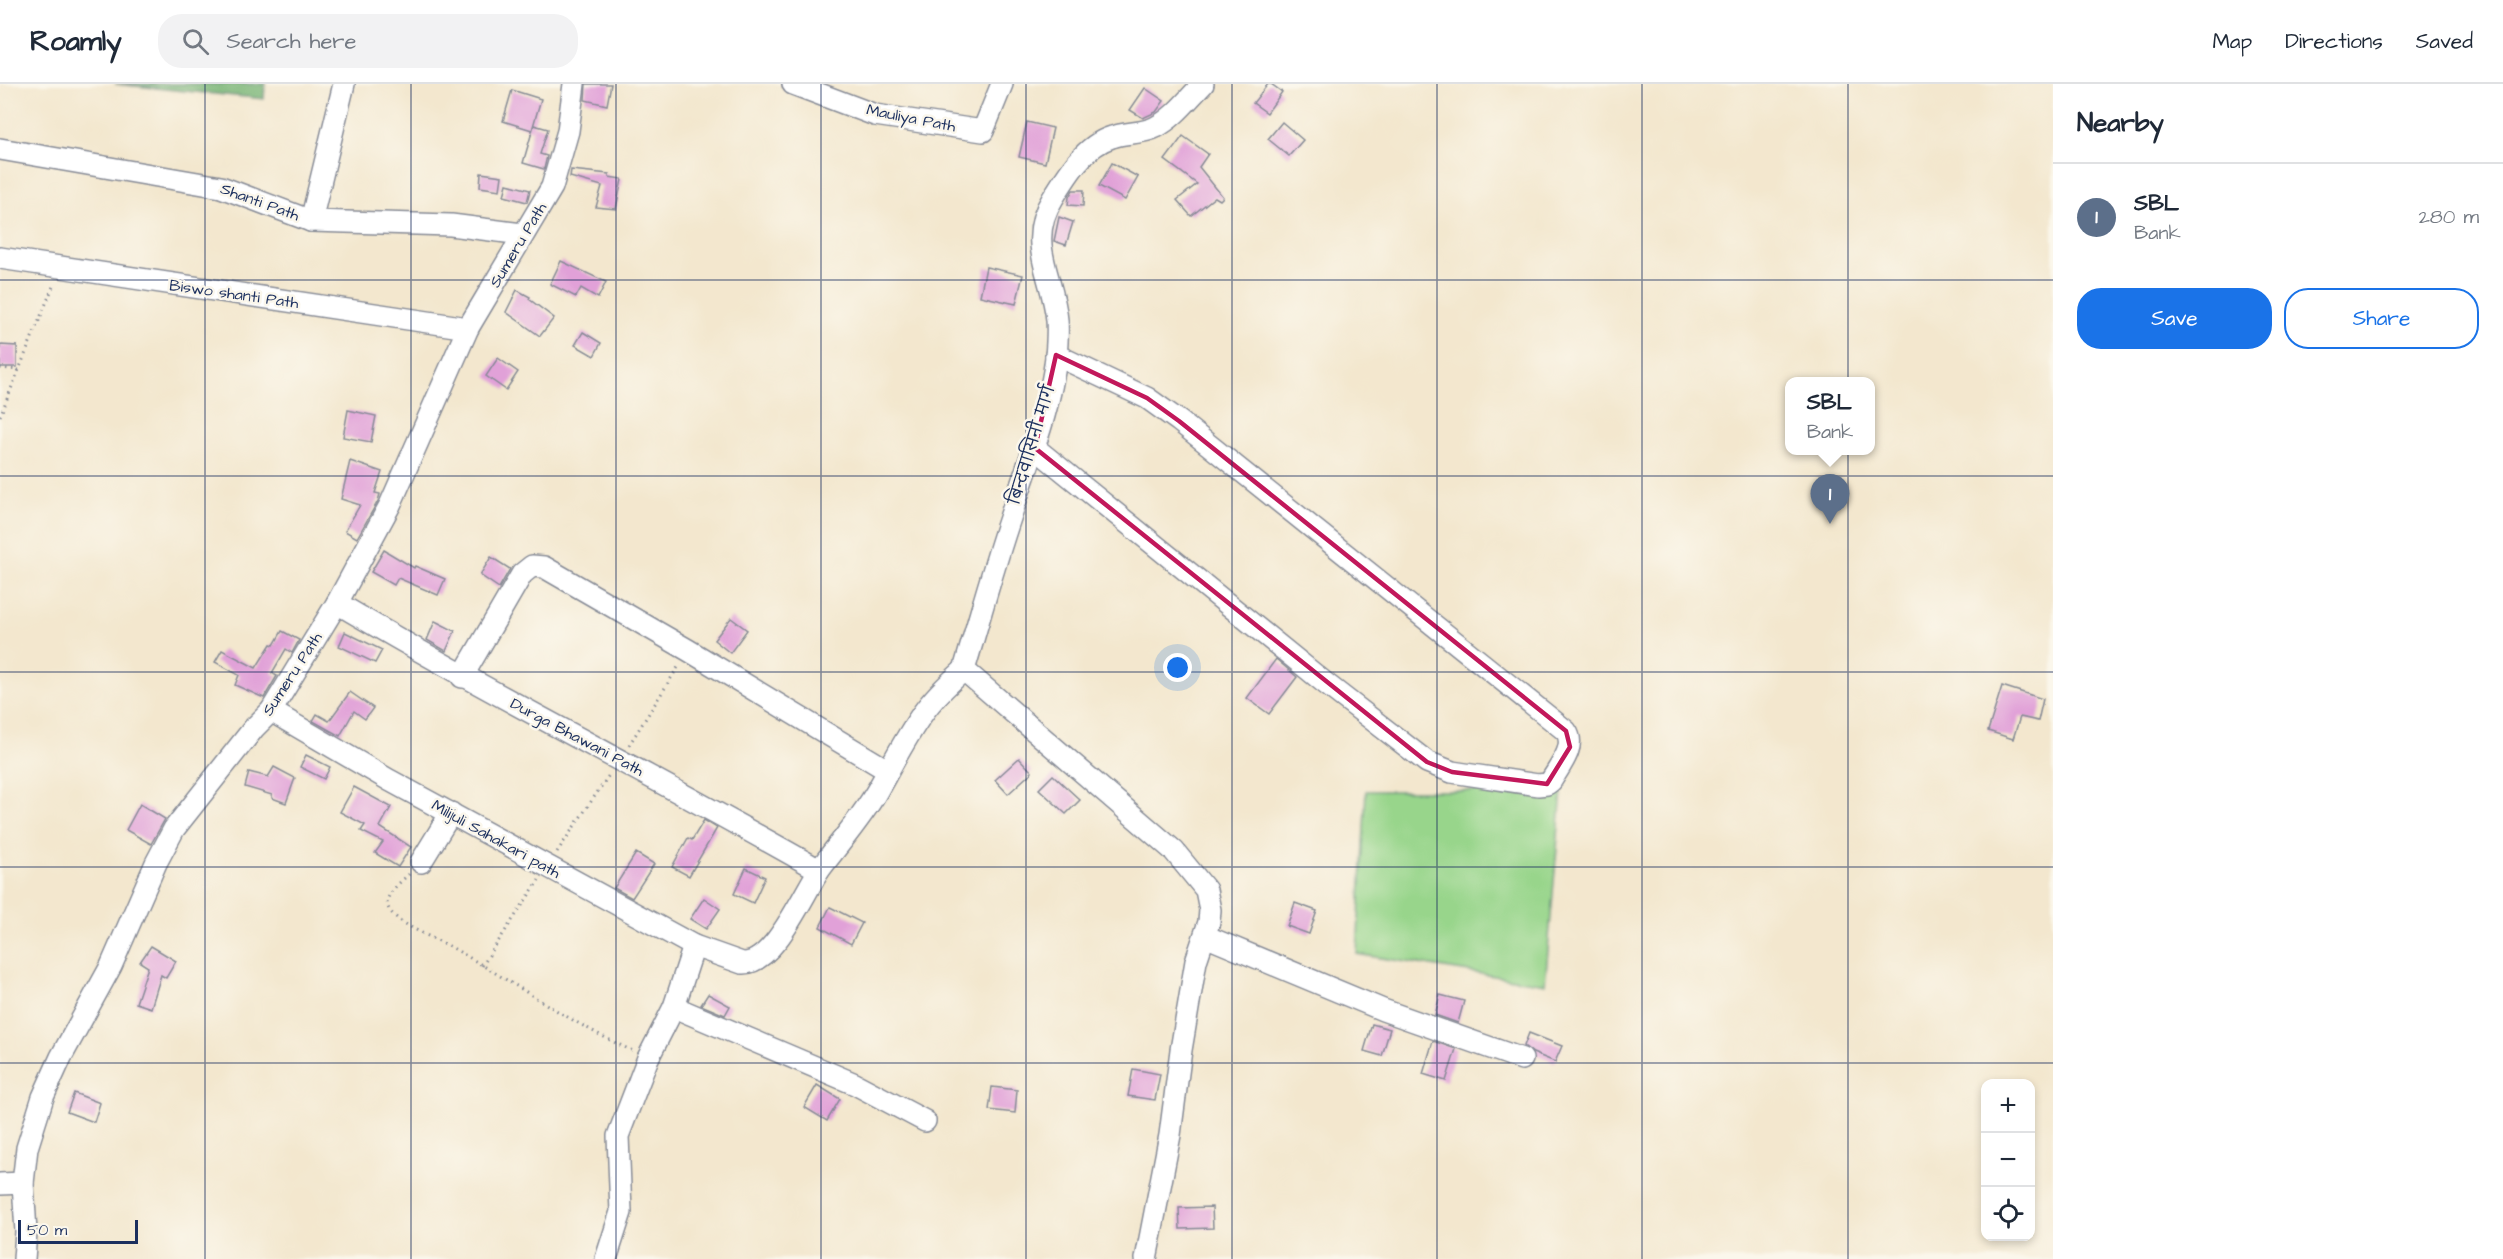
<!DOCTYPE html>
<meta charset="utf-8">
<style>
:root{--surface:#fff;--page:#f2f2f3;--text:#1f2937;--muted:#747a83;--line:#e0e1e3;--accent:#1a73e8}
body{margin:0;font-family:"Architects Daughter","Playpen Sans Deva",sans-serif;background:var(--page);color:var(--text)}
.controls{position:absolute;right:18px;bottom:18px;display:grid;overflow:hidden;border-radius:12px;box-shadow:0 3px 9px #0003}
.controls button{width:54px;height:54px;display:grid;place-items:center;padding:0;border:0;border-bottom:2px solid var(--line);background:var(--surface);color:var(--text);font:30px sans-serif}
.scale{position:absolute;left:18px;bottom:15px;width:120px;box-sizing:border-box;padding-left:6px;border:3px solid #1b2f5e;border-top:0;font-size:16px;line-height:21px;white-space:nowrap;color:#1b2f5e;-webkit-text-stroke:4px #fbf7ec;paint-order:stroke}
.you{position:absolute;left:1178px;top:584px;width:21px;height:21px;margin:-15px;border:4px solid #fff;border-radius:50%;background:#1a73e8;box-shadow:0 0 0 9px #1a73e833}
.badge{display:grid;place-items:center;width:39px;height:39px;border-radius:50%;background:var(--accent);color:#fff;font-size:20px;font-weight:700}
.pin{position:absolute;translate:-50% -50px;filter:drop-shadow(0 2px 3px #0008)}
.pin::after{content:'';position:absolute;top:32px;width:21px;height:18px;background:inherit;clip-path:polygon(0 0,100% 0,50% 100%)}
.popup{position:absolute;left:1785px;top:293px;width:90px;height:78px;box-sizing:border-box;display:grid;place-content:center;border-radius:12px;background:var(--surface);filter:drop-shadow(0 2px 4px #0005);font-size:20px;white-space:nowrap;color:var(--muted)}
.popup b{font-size:22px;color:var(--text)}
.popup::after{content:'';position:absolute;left:50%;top:100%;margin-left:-12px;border:12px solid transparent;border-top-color:var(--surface)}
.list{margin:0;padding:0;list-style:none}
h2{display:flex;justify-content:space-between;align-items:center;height:78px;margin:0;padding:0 24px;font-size:26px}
h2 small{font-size:20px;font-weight:400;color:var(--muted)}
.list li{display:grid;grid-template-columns:39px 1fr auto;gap:18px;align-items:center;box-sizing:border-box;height:108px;padding:0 24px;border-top:2px solid var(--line)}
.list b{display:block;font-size:22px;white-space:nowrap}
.list p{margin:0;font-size:20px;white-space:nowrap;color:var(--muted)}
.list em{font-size:20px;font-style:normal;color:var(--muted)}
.actions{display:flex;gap:12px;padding:18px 24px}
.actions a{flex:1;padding:14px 0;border:2px solid var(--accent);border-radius:24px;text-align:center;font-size:21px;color:var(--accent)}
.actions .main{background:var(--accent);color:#fff}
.icon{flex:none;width:33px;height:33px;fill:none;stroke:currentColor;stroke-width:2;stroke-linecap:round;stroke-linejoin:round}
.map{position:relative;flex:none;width:2053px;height:1175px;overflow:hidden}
header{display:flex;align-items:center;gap:36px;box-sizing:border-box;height:84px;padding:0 30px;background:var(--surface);border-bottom:2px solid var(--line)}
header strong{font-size:28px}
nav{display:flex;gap:33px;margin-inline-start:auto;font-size:21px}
.search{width:420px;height:54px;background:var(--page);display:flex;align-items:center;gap:15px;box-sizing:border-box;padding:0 21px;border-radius:24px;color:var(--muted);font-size:22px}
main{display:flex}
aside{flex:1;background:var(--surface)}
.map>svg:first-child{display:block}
</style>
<header>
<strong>Roamly</strong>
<div class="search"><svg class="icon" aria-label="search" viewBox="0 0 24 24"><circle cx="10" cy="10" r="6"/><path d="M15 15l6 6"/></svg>Search here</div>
<nav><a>Map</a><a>Directions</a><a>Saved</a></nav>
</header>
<main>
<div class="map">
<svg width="2053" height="1175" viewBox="0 0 2053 1175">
<rect width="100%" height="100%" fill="#fbf7ec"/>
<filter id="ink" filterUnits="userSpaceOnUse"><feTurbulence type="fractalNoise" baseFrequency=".0167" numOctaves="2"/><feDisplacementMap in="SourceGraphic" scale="12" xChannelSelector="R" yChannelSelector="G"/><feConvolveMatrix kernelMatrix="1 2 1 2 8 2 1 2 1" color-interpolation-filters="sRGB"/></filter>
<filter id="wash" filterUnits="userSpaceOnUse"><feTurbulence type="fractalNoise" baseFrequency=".008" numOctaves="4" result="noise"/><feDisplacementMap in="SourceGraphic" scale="24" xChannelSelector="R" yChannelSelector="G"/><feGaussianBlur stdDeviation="1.35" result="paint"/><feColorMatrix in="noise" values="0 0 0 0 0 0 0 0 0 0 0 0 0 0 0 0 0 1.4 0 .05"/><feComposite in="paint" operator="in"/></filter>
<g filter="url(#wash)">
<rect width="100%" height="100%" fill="#f3e7ce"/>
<!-- green -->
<path fill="#98d58b" stroke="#5a8274" stroke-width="1.5" d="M 1366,707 L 1562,707 L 1545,900 L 1357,870 Z"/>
<!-- forest -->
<path fill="#7ab677" stroke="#4a726a" stroke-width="1.5" d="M 115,0 L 265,0 L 264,15 Z"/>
<g id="blocks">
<!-- building -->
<g fill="#e1a1d8">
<path d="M 586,0 L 611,0 L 607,21 L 585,16 Z"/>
<path d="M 1268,0 L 1271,0 L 1282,8 L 1267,29 L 1253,19 Z"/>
<path d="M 1145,4 L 1164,17 L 1156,28 L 1143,34 L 1130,26 Z"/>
<path d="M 512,6 L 541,15 L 532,46 L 503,37 Z"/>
<path d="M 1027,38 L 1053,44 L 1045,79 L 1019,73 Z"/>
<path d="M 1282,38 L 1303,56 L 1289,72 L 1268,55 Z"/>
<path d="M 534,41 L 548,45 L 540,70 L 547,72 L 544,85 L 523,79 Z"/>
<path d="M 1183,52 L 1208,70 L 1199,83 L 1223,113 L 1220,116 L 1215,113 L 1191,132 L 1177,116 L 1197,100 L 1165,76 Z"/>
<path d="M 1112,79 L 1138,93 L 1125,116 L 1099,102 Z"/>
<path d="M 571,86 L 609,90 L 609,93 L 622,95 L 616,125 L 596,123 L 602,102 L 570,93 Z"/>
<path d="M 481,89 L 502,92 L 500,106 L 480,103 Z"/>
<path d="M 507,100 L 530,106 L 527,118 L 504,112 Z"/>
<path d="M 1073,106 L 1084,106 L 1083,122 L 1068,121 L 1069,113 Z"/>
<path d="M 1059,133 L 1073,138 L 1066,161 L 1054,157 Z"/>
<path d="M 561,177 L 606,198 L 598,214 L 581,204 L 576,213 L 550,200 Z"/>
<path d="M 986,183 L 1023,191 L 1016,220 L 980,212 Z"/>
<path d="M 517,206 L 530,213 L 529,215 L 554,234 L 540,252 L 506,228 Z"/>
<path d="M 583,248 L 601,259 L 594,272 L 575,261 Z"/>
<path d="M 0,261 L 17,262 L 17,283 L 0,283 Z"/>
<path d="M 498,274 L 518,288 L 506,306 L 486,292 Z"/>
<path d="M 348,326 L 376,332 L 371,358 L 343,353 Z"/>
<path d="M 350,377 L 382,388 L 375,409 L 380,410 L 378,417 L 357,454 L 345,447 L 360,421 L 341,415 Z"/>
<path d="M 384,466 L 414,484 L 415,482 L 445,495 L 438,511 L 398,494 L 394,501 L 371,488 Z"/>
<path d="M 491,473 L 510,485 L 499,504 L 480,491 Z"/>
<path d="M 731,534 L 747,546 L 730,569 L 714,556 Z"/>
<path d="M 435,537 L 455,547 L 446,567 L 427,556 Z"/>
<path d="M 282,547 L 299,556 L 292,569 L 286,565 L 272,589 L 277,592 L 264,614 L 235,601 L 239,591 L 215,578 L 222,566 L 256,584 L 271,560 L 274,561 Z"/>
<path d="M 345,548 L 382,566 L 375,579 L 339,562 Z"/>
<path d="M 1276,575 L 1297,593 L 1269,630 L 1247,614 Z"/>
<path d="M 2002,602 L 2043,615 L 2038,637 L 2020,633 L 2013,655 L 1988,647 Z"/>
<path d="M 350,608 L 373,624 L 365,635 L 354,627 L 340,652 L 313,637 L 317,630 L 329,637 Z"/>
<path d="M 306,671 L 330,683 L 324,695 L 300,683 Z"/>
<path d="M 1019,674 L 1032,688 L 1008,710 L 995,696 Z"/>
<path d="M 274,683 L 295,694 L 286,719 L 272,714 L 272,711 L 245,703 L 249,688 L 268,693 Z"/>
<path d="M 1053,691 L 1080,716 L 1066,730 L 1039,705 Z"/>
<path d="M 354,703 L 391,723 L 380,743 L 411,763 L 398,783 L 375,769 L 383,758 L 361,747 L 365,741 L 340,728 Z"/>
<path d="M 140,720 L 165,735 L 151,760 L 126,746 Z"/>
<path d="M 704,736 L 717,744 L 689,792 L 672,783 L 688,754 L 692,756 Z"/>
<path d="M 636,769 L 654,780 L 632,814 L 614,804 Z"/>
<path d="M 746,784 L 765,793 L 753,819 L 734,810 Z"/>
<path d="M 704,814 L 720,825 L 706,845 L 690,835 Z"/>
<path d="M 1295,819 L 1317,827 L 1309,850 L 1287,842 Z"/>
<path d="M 830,823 L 862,839 L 851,860 L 820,843 Z"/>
<path d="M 151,862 L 176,877 L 166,894 L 161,891 L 151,924 L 136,919 L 148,883 L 140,878 Z"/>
<path d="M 708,910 L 730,922 L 725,931 L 701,921 Z"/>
<path d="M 1440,911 L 1464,917 L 1458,939 L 1435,931 Z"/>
<path d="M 1372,940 L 1390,945 L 1382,972 L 1364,967 Z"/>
<path d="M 1529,949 L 1562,962 L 1555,978 L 1533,969 L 1524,962 Z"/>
<path d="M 1433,957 L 1456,965 L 1446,997 L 1423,990 Z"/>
<path d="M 1133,985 L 1160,990 L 1155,1016 L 1128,1012 Z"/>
<path d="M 817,1001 L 840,1015 L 827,1037 L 804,1023 Z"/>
<path d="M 992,1003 L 1017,1006 L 1015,1029 L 989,1026 Z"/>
<path d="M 74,1009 L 100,1019 L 94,1038 L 67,1028 Z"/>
<path d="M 1212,1123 L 1213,1144 L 1180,1145 L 1179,1124 Z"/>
</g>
</g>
</g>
<g filter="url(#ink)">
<use href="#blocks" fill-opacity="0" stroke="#878b96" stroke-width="1.5"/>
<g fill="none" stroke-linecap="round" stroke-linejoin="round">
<!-- minor casing -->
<g stroke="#878b96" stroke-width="24">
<g id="minor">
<path d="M 793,0 L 875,31 L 983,47 L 1002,0"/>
<path d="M 0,65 L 221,103 L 311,137 L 451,141 L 522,150"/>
<path d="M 311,137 L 344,0"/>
<path d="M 0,174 L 468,244"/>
<path d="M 1035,364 L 1325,599 L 1427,678 L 1452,688 L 1538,701 L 1547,700 L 1551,697 C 1559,683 1577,662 1566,647 L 1179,337 L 1147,314 L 1056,271"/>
<path d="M 337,519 C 495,613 660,695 819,786"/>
<path d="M 964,586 L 1174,767 L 1206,806 L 1210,826 L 1209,838 L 1196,877 L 1181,966 L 1170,1051 L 1146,1175"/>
<path d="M 964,586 C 979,536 993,484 1010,434 C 1027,381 1050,328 1056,273 C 1057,261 1058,248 1057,236 C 1053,191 1025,158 1053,114 C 1067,91 1085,61 1112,53 C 1126,48 1143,50 1156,43 C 1174,34 1189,14 1203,0"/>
<path d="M 462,593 L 522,490 L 532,482 L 544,483 L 688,566 L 887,686"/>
<path d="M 271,627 L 389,696 L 694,862 L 742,879 C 774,881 804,808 820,785 C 839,759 861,735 877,707 C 892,681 905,654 923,629 C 934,613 949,599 964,586"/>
<path d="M 421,778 L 451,729"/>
<path d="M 1205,852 L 1383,926 L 1522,975"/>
<path d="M 674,923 L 855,1000 L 925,1037"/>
<path d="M 0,1100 L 23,1099"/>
<path d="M 24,1175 L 26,1148 L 23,1099 L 27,1064 L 43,1013 L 61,973 L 111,882 L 156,779 L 174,745 L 254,644 L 271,627 L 337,519 L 390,421 L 468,244 L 552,103 L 568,47 L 574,0"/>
<path d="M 606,1175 L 621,1128 L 618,1052 L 648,974 L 674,923 L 694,862"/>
</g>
</g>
<!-- path -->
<g stroke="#878b96" stroke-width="3" stroke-dasharray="1.5 4.5" stroke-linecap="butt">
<path d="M 0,284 L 19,286"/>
<path d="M 0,332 L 54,200"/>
<path d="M 629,661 L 680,580"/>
<path d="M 557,768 L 609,691"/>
<path d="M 409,790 C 401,798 383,811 388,823 C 394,839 434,854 449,862 C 511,896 568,938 633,967"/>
<path d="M 482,882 L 539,796"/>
</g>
<!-- minor -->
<use href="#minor" stroke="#fff" stroke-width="21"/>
</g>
</g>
<!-- marked area -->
<path fill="none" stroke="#c2185b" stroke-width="4.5" stroke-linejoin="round" d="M 1056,271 L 1147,314 L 1179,337 L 1566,647 L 1570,663 L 1547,700 L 1452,688 L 1427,678 L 1035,364 Z"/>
<!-- grid -->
<path fill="none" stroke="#1b2f5e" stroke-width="1.5" stroke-opacity="0.55" d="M 205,0 L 205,1175M 411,0 L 411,1175M 616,0 L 616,1175M 821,0 L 821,1175M 1026,0 L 1026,1175M 1232,0 L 1232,1175M 1437,0 L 1437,1175M 1642,0 L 1642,1175M 1848,0 L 1848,1175M 0,196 L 2053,196M 0,392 L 2053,392M 0,588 L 2053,588M 0,783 L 2053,783M 0,979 L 2053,979"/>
<g text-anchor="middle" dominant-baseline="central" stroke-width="5" stroke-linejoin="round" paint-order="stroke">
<!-- street labels -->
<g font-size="16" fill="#1b2f5e" stroke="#fbf7ec">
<text transform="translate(911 34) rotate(11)">Mauliya Path</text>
<text transform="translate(260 118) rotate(20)">Shanti Path</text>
<text transform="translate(518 161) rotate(-59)">Sumeru Path</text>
<text transform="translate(234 210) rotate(8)">Biswo shanti Path</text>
<text transform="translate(1032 361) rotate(-73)">बिन्दवासिनी मार्ग</text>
<text transform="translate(292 590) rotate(-57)">Sumeru Path</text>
<text transform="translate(577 653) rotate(28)">Durga Bhawani Path</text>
<text transform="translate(496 755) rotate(29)">Milijuli Sahakari path</text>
</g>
</g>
</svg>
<div class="controls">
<button>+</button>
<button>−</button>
<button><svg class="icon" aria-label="locate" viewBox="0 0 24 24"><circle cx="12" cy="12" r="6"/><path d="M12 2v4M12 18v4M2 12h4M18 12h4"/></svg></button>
</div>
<div class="scale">50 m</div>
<div class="you"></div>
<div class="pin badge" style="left:1830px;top:440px;background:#5c6f8a">1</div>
<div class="popup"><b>SBL</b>Bank</div>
</div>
<aside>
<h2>Nearby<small></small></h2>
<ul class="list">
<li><span class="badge" style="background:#5c6f8a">1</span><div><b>SBL</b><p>Bank</p></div><em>280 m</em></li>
</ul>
<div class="actions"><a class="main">Save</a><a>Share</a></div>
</aside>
</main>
